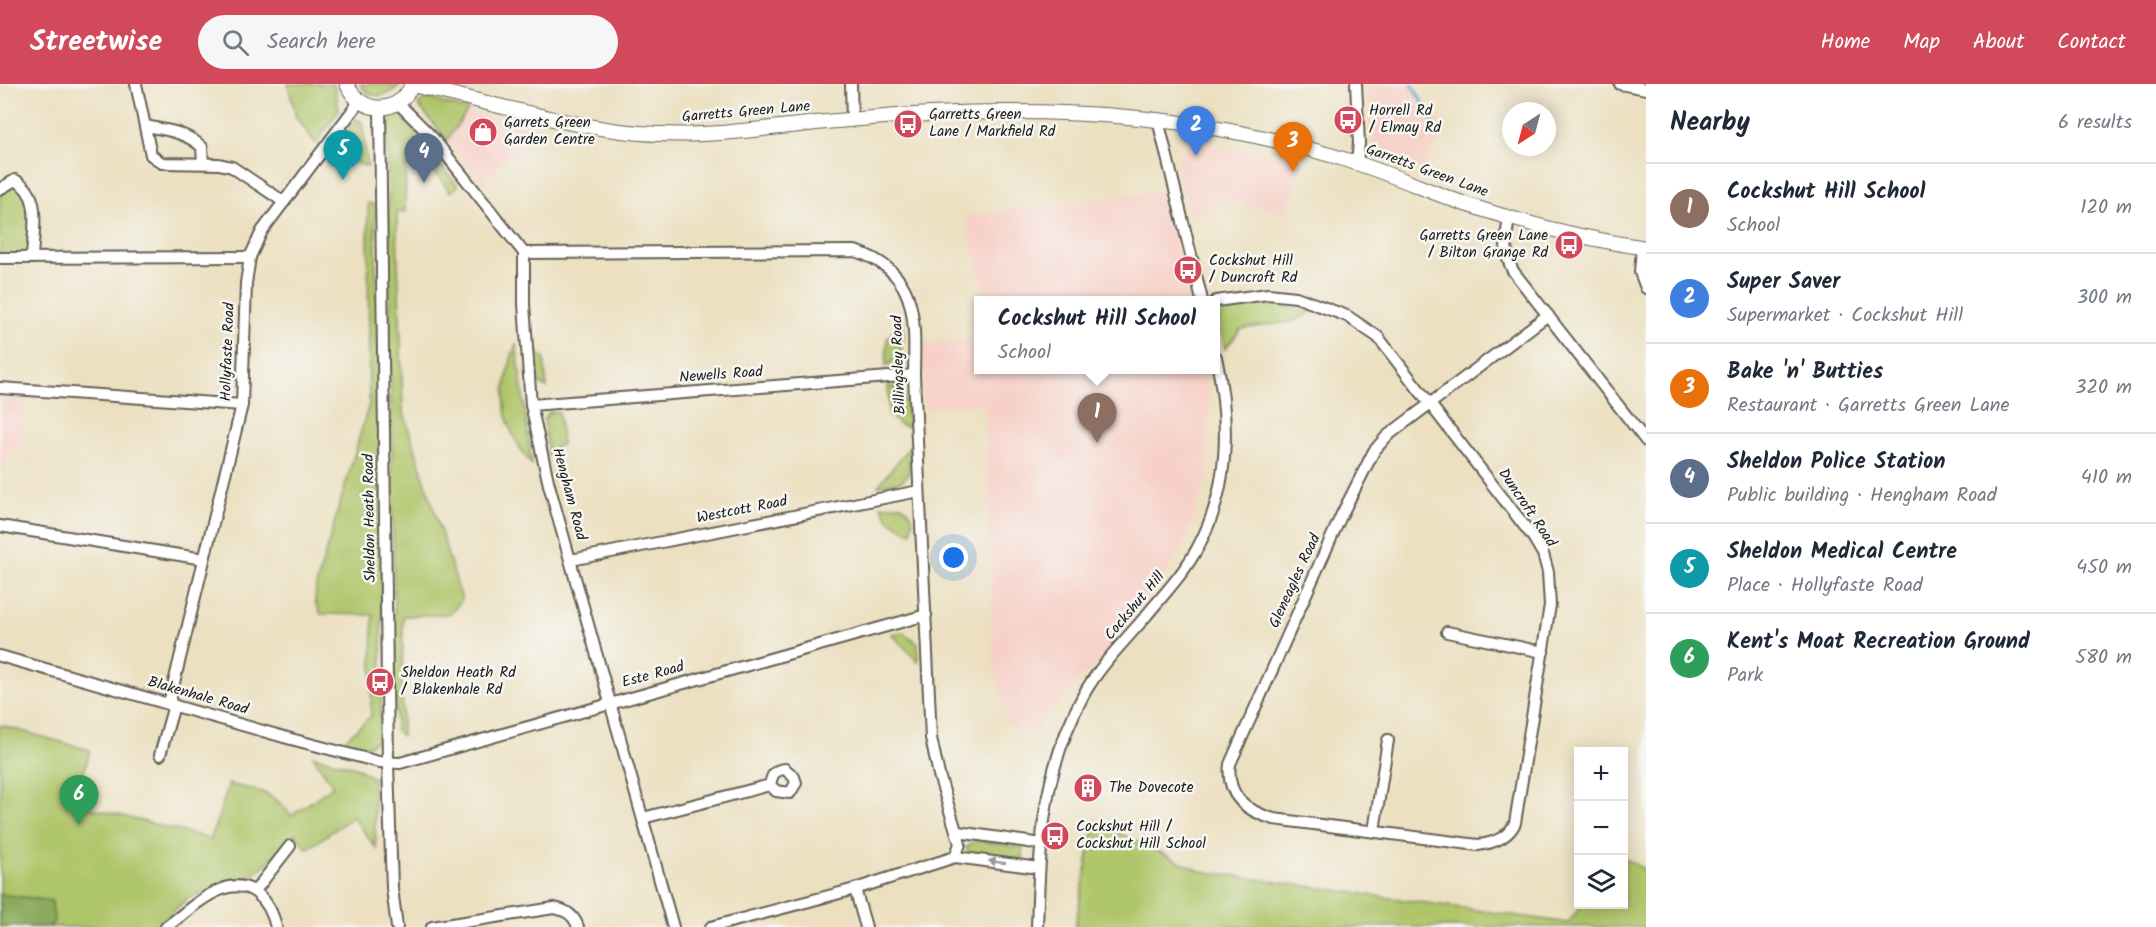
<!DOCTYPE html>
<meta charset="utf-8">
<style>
:root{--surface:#fff;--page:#f6f6f7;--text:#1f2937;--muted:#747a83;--line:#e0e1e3;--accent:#d1495b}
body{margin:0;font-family:Kalam,sans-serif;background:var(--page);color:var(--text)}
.controls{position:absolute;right:18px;bottom:18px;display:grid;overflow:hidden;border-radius:0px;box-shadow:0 3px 15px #0003}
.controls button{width:54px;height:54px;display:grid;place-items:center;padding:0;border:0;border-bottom:2px solid var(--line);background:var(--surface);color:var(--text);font:30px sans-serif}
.compass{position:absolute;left:1502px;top:18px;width:54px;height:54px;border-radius:50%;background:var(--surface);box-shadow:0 3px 15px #0003;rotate:216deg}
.you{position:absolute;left:954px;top:474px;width:21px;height:21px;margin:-15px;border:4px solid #fff;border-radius:50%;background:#1a73e8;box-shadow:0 0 0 9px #1a73e833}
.badge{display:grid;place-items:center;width:39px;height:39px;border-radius:50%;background:var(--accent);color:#fff;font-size:20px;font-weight:700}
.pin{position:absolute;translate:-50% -50px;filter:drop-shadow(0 2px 3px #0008)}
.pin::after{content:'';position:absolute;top:32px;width:21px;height:18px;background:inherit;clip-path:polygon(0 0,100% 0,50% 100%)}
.popup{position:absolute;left:974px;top:212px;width:246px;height:78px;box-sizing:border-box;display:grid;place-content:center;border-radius:0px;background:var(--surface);filter:drop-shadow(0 2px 4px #0005);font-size:20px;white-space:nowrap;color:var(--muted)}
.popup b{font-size:22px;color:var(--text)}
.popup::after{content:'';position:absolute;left:50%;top:100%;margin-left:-12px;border:12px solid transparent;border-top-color:var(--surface)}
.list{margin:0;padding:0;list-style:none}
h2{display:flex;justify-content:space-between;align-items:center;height:78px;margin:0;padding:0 24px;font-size:26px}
h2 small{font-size:20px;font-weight:400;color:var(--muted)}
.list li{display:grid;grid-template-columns:39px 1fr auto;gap:18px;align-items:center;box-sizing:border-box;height:90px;padding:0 24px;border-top:2px solid var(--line)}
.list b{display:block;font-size:22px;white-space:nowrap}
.list p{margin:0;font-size:20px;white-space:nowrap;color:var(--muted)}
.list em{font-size:20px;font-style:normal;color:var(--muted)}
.icon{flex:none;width:33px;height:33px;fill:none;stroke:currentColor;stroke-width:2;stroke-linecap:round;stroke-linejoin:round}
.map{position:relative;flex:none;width:1646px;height:843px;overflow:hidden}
header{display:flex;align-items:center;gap:36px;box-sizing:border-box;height:84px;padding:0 30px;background:var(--accent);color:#fff}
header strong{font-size:28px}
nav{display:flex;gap:33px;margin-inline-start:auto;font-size:21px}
.search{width:420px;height:54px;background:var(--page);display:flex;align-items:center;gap:15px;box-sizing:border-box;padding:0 21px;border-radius:33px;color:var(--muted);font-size:22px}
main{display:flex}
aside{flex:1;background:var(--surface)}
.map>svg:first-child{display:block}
</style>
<header>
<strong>Streetwise</strong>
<div class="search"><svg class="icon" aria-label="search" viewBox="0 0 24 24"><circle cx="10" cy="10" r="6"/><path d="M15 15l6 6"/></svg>Search here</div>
<nav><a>Home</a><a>Map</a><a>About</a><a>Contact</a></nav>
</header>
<main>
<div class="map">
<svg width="1646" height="843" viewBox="0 0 1646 843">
<rect width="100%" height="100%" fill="#f6f6f2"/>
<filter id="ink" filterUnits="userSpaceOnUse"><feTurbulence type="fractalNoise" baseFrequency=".0167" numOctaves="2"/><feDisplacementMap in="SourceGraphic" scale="12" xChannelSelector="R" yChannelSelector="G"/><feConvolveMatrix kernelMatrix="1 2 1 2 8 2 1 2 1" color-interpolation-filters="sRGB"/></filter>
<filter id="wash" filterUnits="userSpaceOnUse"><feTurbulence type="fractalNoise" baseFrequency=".008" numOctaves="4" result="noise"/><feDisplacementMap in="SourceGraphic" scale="24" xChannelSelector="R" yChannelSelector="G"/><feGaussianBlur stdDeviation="1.35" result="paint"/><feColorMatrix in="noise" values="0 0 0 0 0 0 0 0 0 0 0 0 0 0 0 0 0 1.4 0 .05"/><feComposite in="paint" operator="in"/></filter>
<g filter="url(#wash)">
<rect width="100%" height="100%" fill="#ece0c1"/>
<!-- built -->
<g fill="#f7d1c8">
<path d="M 1384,0 L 1415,0 L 1443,46 L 1423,87 L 1380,68 L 1372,59 L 1367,10 Z"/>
<path d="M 468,26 L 524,39 L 519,68 L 509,71 L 480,99 L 447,56 Z"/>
<path d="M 1193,58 L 1301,76 L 1288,131 L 1234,117 L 1188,129 L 1176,79 L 1180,68 Z"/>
<path d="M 1163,106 L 1191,216 L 986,216 L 965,132 Z"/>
<path d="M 922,258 L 978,258 L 978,286 L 1208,286 L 1209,288 L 1204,292 L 1209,307 L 1207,394 L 1183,464 L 1113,560 L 1032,649 L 1008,641 L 993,576 L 985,320 L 925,324 Z"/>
<path d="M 0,316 L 25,318 L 23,352 L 0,390 Z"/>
</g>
<!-- green -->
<g fill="#afc569" stroke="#667042" stroke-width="1.5">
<path d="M 288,0 L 334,0 L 339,26 L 316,60 L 296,33 Z"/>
<path d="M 360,0 L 400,0 C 389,14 370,17 360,0 Z"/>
<path d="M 426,14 L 468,26 L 447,56 L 418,21 Z"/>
<path d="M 400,30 L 458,102 L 450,108 L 425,76 L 406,83 L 405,128 L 397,128 L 397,144 L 403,326 L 462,516 L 450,530 L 403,532 L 402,652 L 396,647 L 387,39 L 392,33 Z"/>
<path d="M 356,35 L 362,38 L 368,83 L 331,70 Z"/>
<path d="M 15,96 L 34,115 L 32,174 L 0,174 L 0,105 Z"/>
<path d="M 368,119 L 375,121 L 382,515 L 381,648 L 379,655 L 364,664 L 344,657 L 371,632 L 373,531 L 321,530 L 315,518 L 316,502 L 369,320 Z"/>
<path d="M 1268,219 L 1312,228 L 1295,237 L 1241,245 L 1225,265 L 1217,233 L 1222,225 Z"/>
<path d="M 902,236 C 904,258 905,269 886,283 L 887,255 Z"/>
<path d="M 534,258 L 538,270 L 544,274 L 547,304 L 537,298 Z"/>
<path d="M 516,259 L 532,381 C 498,338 499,310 516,259 Z"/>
<path d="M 888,302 L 901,305 L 906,317 L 909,343 L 900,341 L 889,331 Z"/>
<path d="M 549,328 L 559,328 L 562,360 L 551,366 L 548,372 L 544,335 Z"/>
<path d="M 910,362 L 909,389 L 902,397 L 878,402 Z"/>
<path d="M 902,421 C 914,430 914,435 911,449 L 890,437 L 881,422 Z"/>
<path d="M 903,548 L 918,559 L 918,578 L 892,550 Z"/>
<path d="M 0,641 L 90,666 L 76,720 L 211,755 L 229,700 C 260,708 273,706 291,732 L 333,702 L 313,672 L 356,683 L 373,694 L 376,764 L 353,733 L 307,765 L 296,750 L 253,792 L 188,814 L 156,843 L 0,843 Z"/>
<path d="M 1095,738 L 1200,787 L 1568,839 L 1582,821 L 1624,820 L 1624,774 L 1646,786 L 1646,843 L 1075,843 Z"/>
<path d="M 975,756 L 1023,764 L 1023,776 L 969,769 L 966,764 Z"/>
</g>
<!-- forest -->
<path fill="#8baa5d" stroke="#54633c" stroke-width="1.5" d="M 0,810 L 52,817 L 54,837 L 50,843 L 0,843 Z"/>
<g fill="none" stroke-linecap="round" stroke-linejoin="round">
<!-- stream -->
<path stroke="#42adc1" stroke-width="3" d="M 1412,0 L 1438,48"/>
</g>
</g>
<g filter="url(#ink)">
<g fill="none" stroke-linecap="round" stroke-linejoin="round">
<!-- minor casing -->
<g stroke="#656156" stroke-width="14">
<g id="minor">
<path d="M 136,0 L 151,71 L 162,79 L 219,80 L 232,83 L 284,118"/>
<path d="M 851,0 L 852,35"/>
<path d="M 1356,0 L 1359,59 L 1357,79"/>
<path d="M 1620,0 L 1646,5"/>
<path d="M 398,19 L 433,54 L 524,169 L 524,220 L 531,321 L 549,401 L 673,843"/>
<path d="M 380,24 L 388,680 L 392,804 L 397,843"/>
<path d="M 1158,36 L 1202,216"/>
<path d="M 145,42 C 167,46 186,48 202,63 L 203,79"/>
<path d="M 0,105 L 15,96 C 43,110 33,146 32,174"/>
<path d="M 1509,133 C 1506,153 1503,168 1513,187 L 1646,357"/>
<path d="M 1642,164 L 1640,188 L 1646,204"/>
<path d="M 524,169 L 855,167 C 919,187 915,236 914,291 L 931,654 L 939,691 L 960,760 L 955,773 L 855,805 L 711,843"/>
<path d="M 0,174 L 250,173"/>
<path d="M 1216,217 L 1268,210 L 1296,213 L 1347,232 L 1378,253 L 1533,453 L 1543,470 L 1548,488 L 1550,521 L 1515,739 C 1508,754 1494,759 1478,761 L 1274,735 C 1246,727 1226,712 1230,680 L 1341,432 L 1374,367 L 1387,352 L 1548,231"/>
<path d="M 0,304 L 242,321"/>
<path d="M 531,321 L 914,291"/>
<path d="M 0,442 L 204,475"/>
<path d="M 571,476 L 919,407"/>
<path d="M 1447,548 L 1543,568"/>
<path d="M 0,572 L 291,655 L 379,678 L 400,679 L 926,531"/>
<path d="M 169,619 L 242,321 L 246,199 L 250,173 L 262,147 L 359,18"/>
<path d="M 160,671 L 174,621"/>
<path d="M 643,734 L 770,701 L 776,707 L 790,709 L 796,699 L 794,693 L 785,685 C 774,686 772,691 770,701"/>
<path d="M 1374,747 L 1388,656"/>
<path d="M 958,748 L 1042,760"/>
<path d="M 955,773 L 1039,784"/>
<path d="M 855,805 L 866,843"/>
<path d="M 255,807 L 290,762"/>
<path d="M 166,843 C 183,831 201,813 220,806 C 250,793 270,816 276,843"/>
<path d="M 432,843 L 554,824 C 566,826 574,831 578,843"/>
<path d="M 1037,843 C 1040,757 1042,688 1084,610 C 1100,581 1125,557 1146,532 C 1164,510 1185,488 1198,463 C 1230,404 1230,337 1216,273"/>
</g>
</g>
<!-- tertiary casing -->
<g stroke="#656156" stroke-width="16">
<g id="tertiary">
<path d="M 347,0 C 359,31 400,32 412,0"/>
<path d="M 411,1 C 489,17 581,48 659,50 C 722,53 786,41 848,36 C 944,27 1044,25 1139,34 C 1213,41 1285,56 1356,79 C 1394,91 1430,108 1468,121 C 1526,140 1586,155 1646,164"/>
</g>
</g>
<!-- minor -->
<use href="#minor" stroke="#fff" stroke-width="10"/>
<!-- tertiary -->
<use href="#tertiary" stroke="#fff" stroke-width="14"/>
</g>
<!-- one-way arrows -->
<defs><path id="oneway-solid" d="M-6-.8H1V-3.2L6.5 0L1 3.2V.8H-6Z" transform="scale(1.5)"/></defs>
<use fill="#999" href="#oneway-solid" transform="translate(997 778) rotate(-173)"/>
</g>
<!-- icons -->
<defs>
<g id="bus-disc" transform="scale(1.5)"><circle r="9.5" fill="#d1495b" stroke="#f6f6f2"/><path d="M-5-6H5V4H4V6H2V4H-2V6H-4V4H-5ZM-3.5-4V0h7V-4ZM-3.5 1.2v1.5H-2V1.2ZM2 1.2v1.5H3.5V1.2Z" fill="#fff"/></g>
<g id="shop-disc" transform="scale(1.5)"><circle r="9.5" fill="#d1495b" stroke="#f6f6f2"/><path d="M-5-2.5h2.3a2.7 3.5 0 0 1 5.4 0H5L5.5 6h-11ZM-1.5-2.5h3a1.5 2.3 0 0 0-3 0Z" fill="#fff"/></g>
<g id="building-disc" transform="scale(1.5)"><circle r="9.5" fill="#d1495b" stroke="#f6f6f2"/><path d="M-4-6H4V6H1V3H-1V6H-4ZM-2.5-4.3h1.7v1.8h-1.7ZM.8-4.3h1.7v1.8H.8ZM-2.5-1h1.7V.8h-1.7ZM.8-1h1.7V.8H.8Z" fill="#fff"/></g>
</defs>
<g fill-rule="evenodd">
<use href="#bus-disc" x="1348" y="36"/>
<use href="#bus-disc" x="908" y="40"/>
<use href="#shop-disc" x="483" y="48"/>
<use href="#bus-disc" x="1569" y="161"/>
<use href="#bus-disc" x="1188" y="186"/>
<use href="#bus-disc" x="380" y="598"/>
<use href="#building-disc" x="1088" y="704"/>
<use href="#bus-disc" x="1055" y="752"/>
</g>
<g text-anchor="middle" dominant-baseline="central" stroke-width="5" stroke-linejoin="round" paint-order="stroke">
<!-- poi labels -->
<g font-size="15" fill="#1c1c1c" stroke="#f6f6f2" text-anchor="start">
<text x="1369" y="27">Horrell Rd<tspan x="1369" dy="17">/ Elmay Rd</tspan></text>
<text x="929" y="31">Garretts Green<tspan x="929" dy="17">Lane / Markfield Rd</tspan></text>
<text x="504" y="39">Garrets Green<tspan x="504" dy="17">Garden Centre</tspan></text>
<text x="1548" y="152" text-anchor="end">Garretts Green Lane<tspan x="1548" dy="17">/ Bilton Grange Rd</tspan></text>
<text x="1209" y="177">Cockshut Hill<tspan x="1209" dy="17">/ Duncroft Rd</tspan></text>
<text x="401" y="589">Sheldon Heath Rd<tspan x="401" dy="17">/ Blakenhale Rd</tspan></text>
<text x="1109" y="704">The Dovecote</text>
<text x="1076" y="743">Cockshut Hill /<tspan x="1076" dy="17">Cockshut Hill School</tspan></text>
</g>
<!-- street labels -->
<g font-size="15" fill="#1c1c1c" stroke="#f6f6f2">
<text transform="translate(746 28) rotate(-5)">Garretts Green Lane</text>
<text transform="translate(1427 87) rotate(20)">Garretts Green Lane</text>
<text transform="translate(228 268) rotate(-88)">Hollyfaste Road</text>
<text transform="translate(899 281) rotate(-92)">Billingsley Road</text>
<text transform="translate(721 291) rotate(-4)">Newells Road</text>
<text transform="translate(569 410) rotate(75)">Hengham Road</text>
<text transform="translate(1527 424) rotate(56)">Duncroft Road</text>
<text transform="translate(742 426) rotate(-11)">Westcott Road</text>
<text transform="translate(370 434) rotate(-91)">Sheldon Heath Road</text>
<text transform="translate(1295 497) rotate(-65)">Gleneagles Road</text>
<text transform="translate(1135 522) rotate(-50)">Cockshut Hill</text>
<text transform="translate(653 591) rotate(-15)">Este Road</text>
<text transform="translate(198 612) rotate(16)">Blakenhale Road</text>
</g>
</g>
</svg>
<div class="controls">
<button>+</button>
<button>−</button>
<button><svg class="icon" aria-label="layers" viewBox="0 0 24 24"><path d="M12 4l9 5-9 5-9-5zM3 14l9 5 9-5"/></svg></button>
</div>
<svg class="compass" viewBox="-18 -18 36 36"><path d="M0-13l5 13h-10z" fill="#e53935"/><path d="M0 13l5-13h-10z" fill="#747a83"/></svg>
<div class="you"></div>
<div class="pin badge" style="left:1097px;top:359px;background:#8d6e63">1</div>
<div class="popup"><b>Cockshut Hill School</b>School</div>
<div class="pin badge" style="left:1196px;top:72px;background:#3f7fe0">2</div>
<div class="pin badge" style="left:1293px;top:88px;background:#e8710a">3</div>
<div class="pin badge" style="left:424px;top:99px;background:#5c6f8a">4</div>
<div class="pin badge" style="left:343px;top:96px;background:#0f9aa8">5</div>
<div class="pin badge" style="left:79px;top:741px;background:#2e9e5b">6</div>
</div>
<aside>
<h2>Nearby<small>6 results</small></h2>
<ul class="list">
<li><span class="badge" style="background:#8d6e63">1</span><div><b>Cockshut Hill School</b><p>School</p></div><em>120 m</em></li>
<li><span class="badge" style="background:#3f7fe0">2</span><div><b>Super Saver</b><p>Supermarket · Cockshut Hill</p></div><em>300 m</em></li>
<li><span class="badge" style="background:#e8710a">3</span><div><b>Bake 'n' Butties</b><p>Restaurant · Garretts Green Lane</p></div><em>320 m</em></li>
<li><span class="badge" style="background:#5c6f8a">4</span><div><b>Sheldon Police Station</b><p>Public building · Hengham Road</p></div><em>410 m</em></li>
<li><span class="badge" style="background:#0f9aa8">5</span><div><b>Sheldon Medical Centre</b><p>Place · Hollyfaste Road</p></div><em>450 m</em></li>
<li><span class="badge" style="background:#2e9e5b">6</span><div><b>Kent's Moat Recreation Ground</b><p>Park</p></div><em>580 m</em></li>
</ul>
</aside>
</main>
